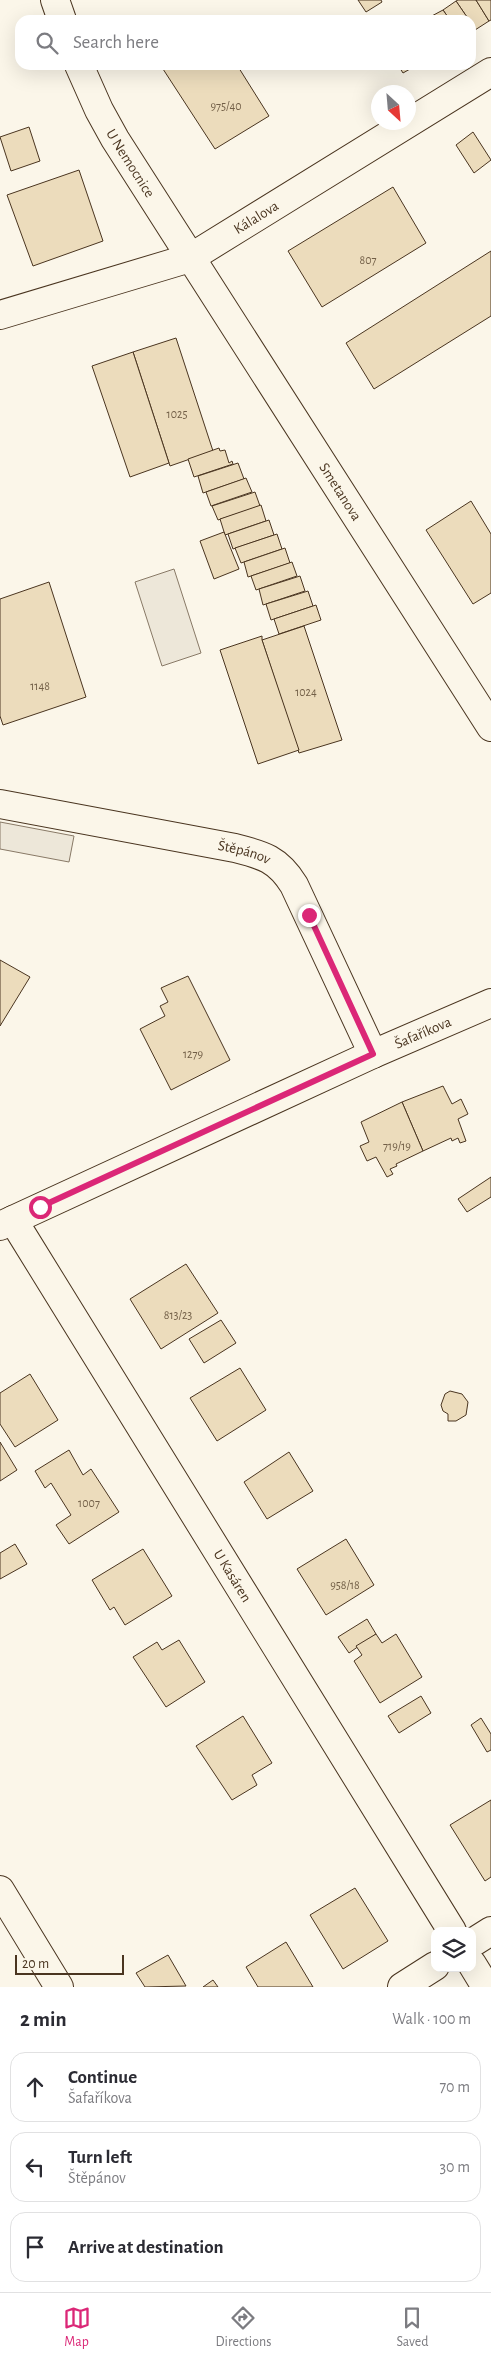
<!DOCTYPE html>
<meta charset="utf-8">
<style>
:root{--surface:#fff;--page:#f7f7f7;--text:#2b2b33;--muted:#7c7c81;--line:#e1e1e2;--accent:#db2777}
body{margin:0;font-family:"Alegreya Sans",sans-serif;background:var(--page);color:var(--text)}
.controls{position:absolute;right:15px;bottom:15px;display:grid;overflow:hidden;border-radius:10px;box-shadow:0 5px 20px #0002}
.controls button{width:45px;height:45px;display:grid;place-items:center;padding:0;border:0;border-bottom:1px solid var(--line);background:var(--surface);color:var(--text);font:25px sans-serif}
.compass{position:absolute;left:371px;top:85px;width:45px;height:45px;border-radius:50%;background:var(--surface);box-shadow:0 5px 20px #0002;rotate:154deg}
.scale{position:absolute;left:15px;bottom:12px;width:109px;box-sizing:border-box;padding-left:5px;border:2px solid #4a3520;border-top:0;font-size:14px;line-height:18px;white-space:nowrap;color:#4a3520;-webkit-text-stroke:4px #fbf6e9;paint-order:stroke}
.stop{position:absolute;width:15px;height:15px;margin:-11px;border:4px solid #db2777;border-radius:50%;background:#fff}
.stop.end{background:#db2777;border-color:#fff;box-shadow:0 1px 5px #0008}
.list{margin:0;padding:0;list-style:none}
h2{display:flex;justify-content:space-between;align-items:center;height:65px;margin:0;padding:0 20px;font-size:21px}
h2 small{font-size:16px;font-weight:400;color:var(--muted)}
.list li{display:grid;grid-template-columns:32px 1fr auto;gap:15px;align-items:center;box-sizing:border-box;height:70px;margin:0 10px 10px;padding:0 10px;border:1px solid var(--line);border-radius:15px}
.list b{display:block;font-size:19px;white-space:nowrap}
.list p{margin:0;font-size:16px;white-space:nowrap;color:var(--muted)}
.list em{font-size:16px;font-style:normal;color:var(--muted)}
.icon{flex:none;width:28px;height:28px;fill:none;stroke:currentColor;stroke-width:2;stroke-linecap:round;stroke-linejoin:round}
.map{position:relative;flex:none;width:491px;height:1987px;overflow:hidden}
.search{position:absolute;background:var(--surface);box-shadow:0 5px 20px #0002;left:15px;right:15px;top:15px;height:55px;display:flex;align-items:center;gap:12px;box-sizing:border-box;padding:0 18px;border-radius:15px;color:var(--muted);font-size:19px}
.sheet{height:305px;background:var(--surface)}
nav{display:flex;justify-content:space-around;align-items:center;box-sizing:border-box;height:70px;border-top:1px solid var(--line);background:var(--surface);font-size:14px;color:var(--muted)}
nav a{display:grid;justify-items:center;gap:2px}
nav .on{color:var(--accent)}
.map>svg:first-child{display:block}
</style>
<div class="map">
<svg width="491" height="1987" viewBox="0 0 491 1987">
<rect width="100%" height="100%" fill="#fbf6e9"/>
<!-- parking -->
<g fill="#ede7d9" stroke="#887966">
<path d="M 174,569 L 201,653 L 162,666 L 135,582 Z"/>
<path d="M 0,822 L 74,836 L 69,862 L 0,849 Z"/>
</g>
<!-- building -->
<g fill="#ecdcbc" stroke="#4a3520">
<path d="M 358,0 L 381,0 L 382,2 L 366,12 Z"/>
<path d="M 458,0 L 476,0 L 489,21 L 475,30 L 471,20 L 469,20 L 456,1 Z"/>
<path d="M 476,0 L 491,0 L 491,20 L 489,21 Z"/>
<path d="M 456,1 L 469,20 L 450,20 L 443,10 Z"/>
<path d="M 443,10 L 450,20 L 429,20 L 428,18 Z"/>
<path d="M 170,65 L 237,65 L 269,116 L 215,149 L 163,69 Z"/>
<path d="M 398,65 L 417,65 L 403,73 Z"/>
<path d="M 29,127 L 40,161 L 11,171 L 0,137 Z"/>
<path d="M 473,132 L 491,160 L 474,173 L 456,145 Z"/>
<path d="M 79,170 L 103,241 L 33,266 L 7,195 Z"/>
<path d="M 393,187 L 426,243 L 322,307 L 288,251 Z"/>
<path d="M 491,251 L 491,316 L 374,389 L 346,343 Z"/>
<path d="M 176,338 L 213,451 L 170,466 L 133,352 Z"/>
<path d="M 133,352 L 169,463 L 130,477 L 92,366 Z"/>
<path d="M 219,448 L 220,451 L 225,450 L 229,463 L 232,461 L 233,464 L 194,477 L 188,459 Z"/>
<path d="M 238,463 L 244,479 L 203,493 L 198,476 Z"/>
<path d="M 246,478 L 252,492 L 211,506 L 206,492 Z"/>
<path d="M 255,492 L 260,506 L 218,520 L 212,506 Z"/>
<path d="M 471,501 L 491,534 L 491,593 L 473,604 L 426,530 Z"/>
<path d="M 261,505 L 266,521 L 225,535 L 220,519 Z"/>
<path d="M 269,520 L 274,535 L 233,549 L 228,534 Z"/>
<path d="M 224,532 L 239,569 L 214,579 L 200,541 Z"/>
<path d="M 277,534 L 282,549 L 241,563 L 235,548 Z"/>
<path d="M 285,548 L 290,563 L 248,577 L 244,562 Z"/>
<path d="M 292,562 L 297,576 L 256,590 L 251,576 Z"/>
<path d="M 300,576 L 305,591 L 263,605 L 259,589 Z"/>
<path d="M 49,582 L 86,697 L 3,725 L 0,716 L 0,599 Z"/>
<path d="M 308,591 L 313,606 L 271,620 L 266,604 Z"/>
<path d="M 316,605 L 321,620 L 279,634 L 274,619 Z"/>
<path d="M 304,626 L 342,740 L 299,753 L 262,640 Z"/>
<path d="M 262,636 L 262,640 L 299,750 L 258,764 L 220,650 Z"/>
<path d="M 0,960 L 30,977 L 0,1026 Z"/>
<path d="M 188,976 L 230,1060 L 171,1090 L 140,1029 L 165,1016 L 160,1006 L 168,1002 L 161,988 Z"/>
<path d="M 443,1086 L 452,1104 L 461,1099 L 468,1114 L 458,1119 L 466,1141 L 460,1143 L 458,1138 L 452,1141 L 451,1138 L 423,1151 L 402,1102 Z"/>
<path d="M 402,1102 L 423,1151 L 396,1164 L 397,1166 L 390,1169 L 393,1174 L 387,1177 L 376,1157 L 367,1161 L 360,1146 L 369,1142 L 361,1122 Z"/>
<path d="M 491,1177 L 491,1197 L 467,1212 L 458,1199 Z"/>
<path d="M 186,1264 L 218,1313 L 161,1349 L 130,1299 Z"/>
<path d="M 221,1320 L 236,1343 L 204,1363 L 189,1339 Z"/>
<path d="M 240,1368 L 266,1410 L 217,1441 L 190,1398 Z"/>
<path d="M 30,1374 L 58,1420 L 15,1447 L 0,1424 L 0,1393 Z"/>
<path d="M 450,1391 L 462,1394 L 468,1402 L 466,1415 L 456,1421 L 448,1421 L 448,1414 L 443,1411 L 441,1405 L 445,1394 Z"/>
<path d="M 0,1442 L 17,1470 L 0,1481 Z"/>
<path d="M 69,1450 L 83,1475 L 91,1469 L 119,1512 L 69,1544 L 56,1525 L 71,1515 L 51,1483 L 45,1488 L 35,1471 Z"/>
<path d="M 289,1452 L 313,1491 L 267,1519 L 244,1482 Z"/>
<path d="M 346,1539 L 374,1585 L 326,1615 L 297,1569 Z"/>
<path d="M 15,1544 L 27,1564 L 0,1579 L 0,1553 Z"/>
<path d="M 143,1549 L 172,1596 L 125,1625 L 114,1607 L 110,1610 L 92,1580 Z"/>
<path d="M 367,1619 L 376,1634 L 349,1653 L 338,1637 Z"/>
<path d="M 376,1634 L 382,1643 L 396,1634 L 422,1677 L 380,1703 L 354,1661 L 362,1655 L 356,1646 Z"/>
<path d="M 179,1640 L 205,1682 L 166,1707 L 133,1657 L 157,1642 L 162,1650 Z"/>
<path d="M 421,1696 L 431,1713 L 399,1733 L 388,1716 Z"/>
<path d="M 243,1716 L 272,1763 L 252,1775 L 257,1785 L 232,1800 L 196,1746 Z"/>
<path d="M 481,1718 L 491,1734 L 491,1750 L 487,1752 L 471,1725 Z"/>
<path d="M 491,1800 L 491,1877 L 485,1881 L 450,1825 Z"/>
<path d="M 355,1888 L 388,1941 L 343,1969 L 310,1915 Z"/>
<path d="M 286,1942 L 313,1987 L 258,1987 L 246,1967 Z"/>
<path d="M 168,1955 L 186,1986 L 145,1987 L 136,1973 Z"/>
<path d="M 213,1980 L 218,1987 L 203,1987 Z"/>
</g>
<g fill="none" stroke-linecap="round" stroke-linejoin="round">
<!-- minor casing -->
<g stroke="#4a3520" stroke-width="30">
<g id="minor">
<path d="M 55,0 L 62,20"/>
<path id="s1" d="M 79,65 L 99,110 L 115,139 L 491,727"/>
<path id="s2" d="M 0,315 L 190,258 L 491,72"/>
<path id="s3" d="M 0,804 L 235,848 C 263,855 278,859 294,885 L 373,1054"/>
<path id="s4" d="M 13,1220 L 452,1931"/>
<path id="s5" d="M 0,1226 L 373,1054 L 491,1003"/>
<path d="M 0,1890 L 59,1987"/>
<path d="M 472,1943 L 491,1931"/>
<path d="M 472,1964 L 486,1987"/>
<path d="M 402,1987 L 435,1966"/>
</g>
</g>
<!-- minor -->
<use href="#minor" stroke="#fbf6e9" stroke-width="28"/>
</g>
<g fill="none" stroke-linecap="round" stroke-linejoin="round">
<!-- route -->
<path stroke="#db2777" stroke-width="6" d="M 40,1207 L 373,1054 L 309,915"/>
</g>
<g text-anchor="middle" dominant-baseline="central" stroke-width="4" stroke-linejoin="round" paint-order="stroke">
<!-- number labels -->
<g font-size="12" fill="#725f47">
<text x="226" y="106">975/40</text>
<text x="368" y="260">807</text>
<text x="177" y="414">1025</text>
<text x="40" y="686">1148</text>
<text x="306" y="692">1024</text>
<text x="193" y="1054">1279</text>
<text x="397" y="1146">719/19</text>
<text x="178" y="1315">813/23</text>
<text x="89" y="1503">1007</text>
<text x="345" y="1585">958/18</text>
</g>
<!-- street labels -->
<g font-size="15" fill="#4a3520" stroke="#fbf6e9">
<text stroke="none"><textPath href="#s1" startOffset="111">U Nemocnice</textPath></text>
<text stroke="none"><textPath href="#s2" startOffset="276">Kálalova</textPath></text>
<text stroke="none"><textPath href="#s1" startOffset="501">Smetanova</textPath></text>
<text stroke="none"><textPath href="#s3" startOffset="249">Štěpánov</textPath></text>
<text stroke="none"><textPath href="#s5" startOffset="465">Šafaříkova</textPath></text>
<text stroke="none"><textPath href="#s4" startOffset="418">U Kasáren</textPath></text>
</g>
</g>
</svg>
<div class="controls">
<button><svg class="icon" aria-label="layers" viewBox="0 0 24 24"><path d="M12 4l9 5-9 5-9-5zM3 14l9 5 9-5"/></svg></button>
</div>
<svg class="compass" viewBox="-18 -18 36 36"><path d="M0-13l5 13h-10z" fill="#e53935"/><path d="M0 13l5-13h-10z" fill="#7c7c81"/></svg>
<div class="scale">20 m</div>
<div class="stop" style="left:40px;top:1207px"></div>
<div class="stop end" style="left:309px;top:915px"></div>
<div class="search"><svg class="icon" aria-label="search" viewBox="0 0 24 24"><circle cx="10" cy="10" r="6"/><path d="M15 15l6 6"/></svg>Search here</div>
</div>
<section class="sheet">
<h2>2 min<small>Walk · 100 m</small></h2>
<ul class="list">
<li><svg class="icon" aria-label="ahead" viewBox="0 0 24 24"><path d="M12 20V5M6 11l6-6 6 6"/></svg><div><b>Continue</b><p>Šafaříkova</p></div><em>70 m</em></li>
<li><svg class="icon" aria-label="left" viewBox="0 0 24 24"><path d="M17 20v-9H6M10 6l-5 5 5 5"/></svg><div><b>Turn left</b><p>Štěpánov</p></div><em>30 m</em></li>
<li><svg class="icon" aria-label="arrive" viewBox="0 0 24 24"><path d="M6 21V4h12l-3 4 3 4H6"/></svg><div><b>Arrive at destination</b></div></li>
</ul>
</section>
<nav>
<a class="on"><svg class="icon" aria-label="map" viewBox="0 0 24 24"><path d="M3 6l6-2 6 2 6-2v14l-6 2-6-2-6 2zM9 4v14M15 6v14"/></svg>Map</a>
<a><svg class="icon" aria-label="directions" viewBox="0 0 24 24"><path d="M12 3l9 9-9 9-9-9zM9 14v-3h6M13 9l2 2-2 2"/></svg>Directions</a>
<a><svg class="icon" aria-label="saved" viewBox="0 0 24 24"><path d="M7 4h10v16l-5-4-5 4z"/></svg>Saved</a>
</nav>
